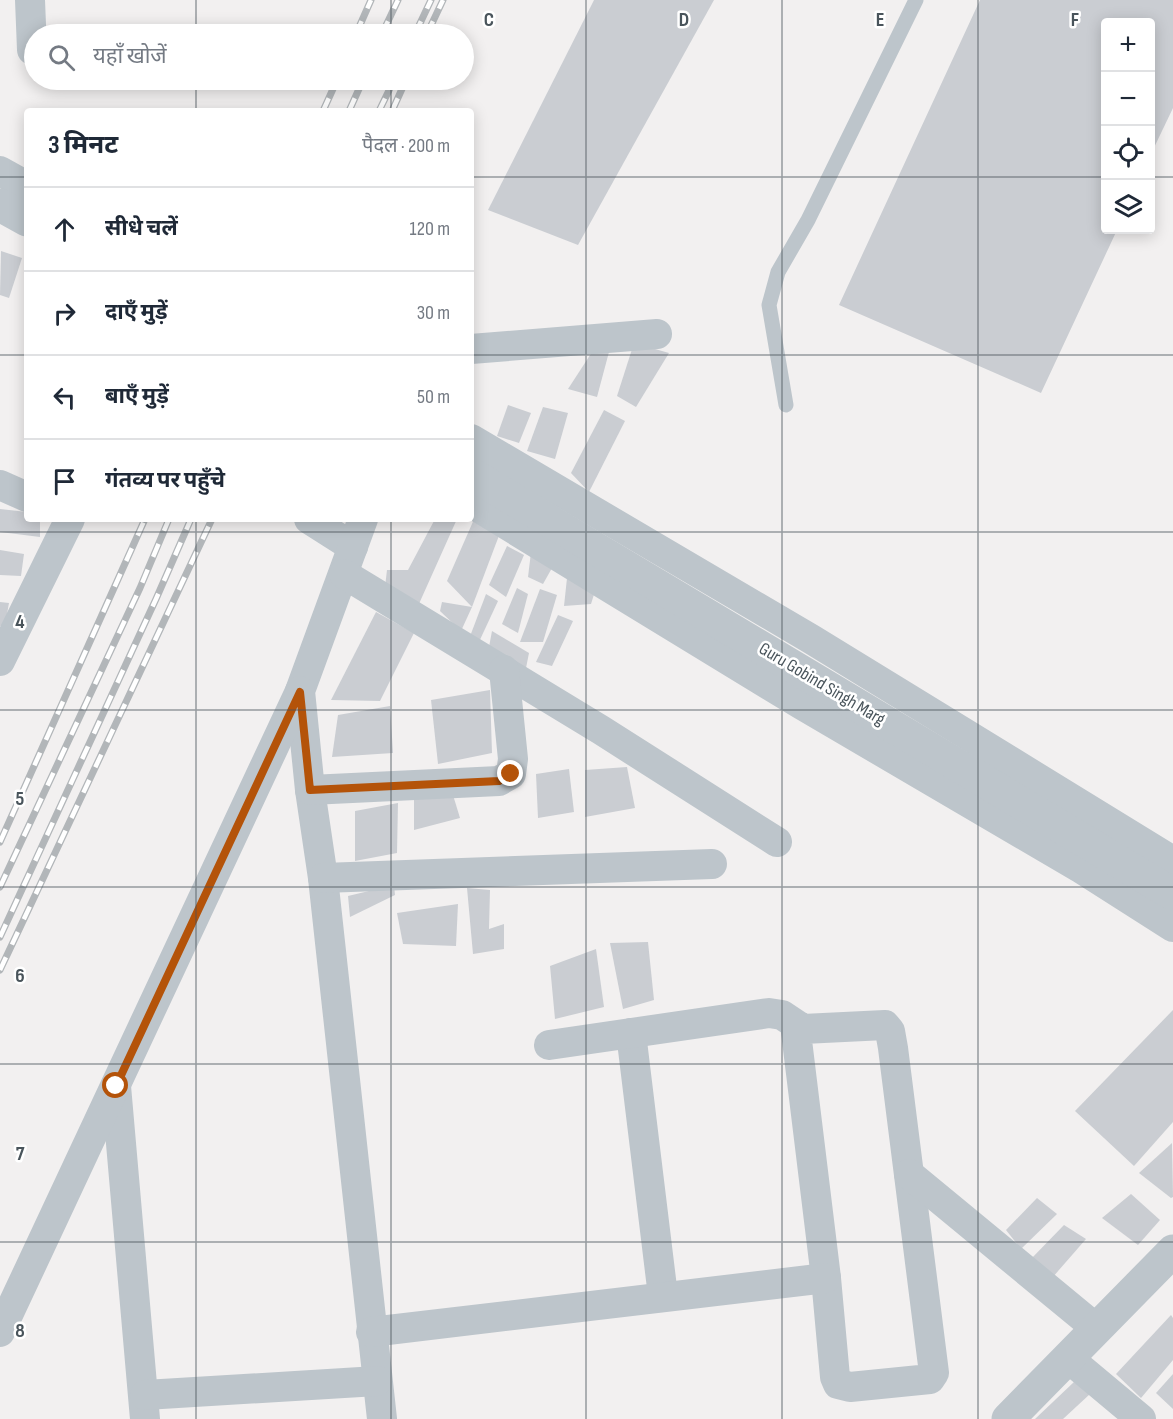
<!DOCTYPE html>
<html lang="hi">
<meta charset="utf-8">
<style>
:root{--surface:#fff;--page:#f2f2f3;--text:#1f2937;--muted:#747a83;--line:#e0e1e3}
body{margin:0;font-family:"Sofia Sans Condensed","Noto Sans Devanagari",sans-serif;background:var(--page);color:var(--text)}
.controls{position:absolute;right:18px;top:18px;display:grid;overflow:hidden;border-radius:6px;box-shadow:0 3px 15px #0003}
.controls button{width:54px;height:54px;display:grid;place-items:center;padding:0;border:0;border-bottom:2px solid var(--line);background:var(--surface);color:var(--text);font:30px sans-serif}
.stop{position:absolute;width:18px;height:18px;margin:-14px;border:4px solid #b45309;border-radius:50%;background:#fff}
.stop.end{background:#b45309;border-color:#fff;box-shadow:0 2px 6px #0008}
.list{margin:0;padding:0;list-style:none}
h2{display:flex;justify-content:space-between;align-items:center;height:78px;margin:0;padding:0 24px;font-size:26px}
h2 small{font-size:20px;font-weight:400;color:var(--muted)}
.list li{display:grid;grid-template-columns:39px 1fr auto;gap:18px;align-items:center;box-sizing:border-box;height:84px;padding:0 24px;border-top:2px solid var(--line)}
.list b{display:block;font-size:22px;white-space:nowrap}
.list em{font-size:20px;font-style:normal;color:var(--muted)}
.icon{flex:none;width:33px;height:33px;fill:none;stroke:currentColor;stroke-width:2;stroke-linecap:round;stroke-linejoin:round}
.map{position:relative;flex:none;width:1173px;height:1419px;overflow:hidden}
.search{position:absolute;background:var(--surface);box-shadow:0 3px 15px #0003;left:24px;top:24px;width:450px;height:66px;display:flex;align-items:center;gap:15px;box-sizing:border-box;padding:0 21px;border-radius:33px;color:var(--muted);font-size:22px}
.panel{position:absolute;background:var(--surface);box-shadow:0 3px 15px #0003;left:24px;top:108px;width:450px;height:414px;border-radius:6px}
.map>svg:first-child{display:block}
</style>
<div class="map">
<svg width="1173" height="1419" viewBox="0 0 1173 1419">
<rect width="100%" height="100%" fill="#f2f0f0"/>
<!-- building -->
<g fill="#cacdd2">
<path d="M 594,0 L 714,0 L 578,245 L 488,210 Z"/>
<path d="M 980,0 L 1173,0 L 1173,108 L 1150,156 L 1150,22 L 1106,22 L 1106,230 L 1117,230 L 1041,393 L 839,305 Z"/>
<path d="M 1,251 L 22,258 L 9,298 L 0,295 Z"/>
<path d="M 634,343 L 669,353 L 636,407 L 617,396 Z"/>
<path d="M 594,349 L 609,352 L 597,397 L 568,389 Z"/>
<path d="M 508,405 L 531,413 L 519,443 L 497,436 Z"/>
<path d="M 543,407 L 568,413 L 555,459 L 527,451 Z"/>
<path d="M 604,410 L 625,421 L 589,492 L 571,473 Z"/>
<path d="M 0,509 L 27,512 L 27,519 L 40,519 L 40,537 L 0,532 Z"/>
<path d="M 475,517 L 500,533 L 472,607 L 447,581 Z"/>
<path d="M 435,519 L 457,519 L 418,606 L 385,587 L 387,570 L 408,570 Z"/>
<path d="M 507,546 L 524,555 L 506,597 L 489,585 Z"/>
<path d="M 0,550 L 24,554 L 21,576 L 0,575 Z"/>
<path d="M 531,552 L 552,568 L 543,584 L 528,577 Z"/>
<path d="M 567,578 L 596,588 L 591,604 L 564,606 Z"/>
<path d="M 517,588 L 528,594 L 518,633 L 502,624 Z"/>
<path d="M 540,589 L 557,595 L 543,642 L 520,642 Z"/>
<path d="M 486,594 L 498,601 L 478,644 L 469,639 Z"/>
<path d="M 0,602 L 9,603 L 5,625 L 0,626 Z"/>
<path d="M 442,602 L 472,607 L 461,631 L 440,611 Z"/>
<path d="M 376,612 L 414,633 L 380,701 L 331,700 Z"/>
<path d="M 558,615 L 573,621 L 552,666 L 536,662 Z"/>
<path d="M 492,631 L 529,653 L 526,668 L 489,647 Z"/>
<path d="M 490,690 L 492,753 L 438,764 L 431,700 Z"/>
<path d="M 390,706 L 393,753 L 332,757 L 338,715 Z"/>
<path d="M 627,767 L 635,808 L 585,817 L 585,770 Z"/>
<path d="M 569,769 L 574,812 L 538,818 L 536,774 Z"/>
<path d="M 414,795 L 453,795 L 460,818 L 414,830 Z"/>
<path d="M 398,803 L 397,853 L 355,861 L 355,811 Z"/>
<path d="M 394,885 L 395,895 L 350,917 L 348,896 Z"/>
<path d="M 467,888 L 490,890 L 489,929 L 504,924 L 504,949 L 473,954 Z"/>
<path d="M 458,904 L 456,946 L 403,944 L 397,913 Z"/>
<path d="M 648,942 L 654,1000 L 623,1009 L 610,943 Z"/>
<path d="M 596,949 L 604,1007 L 555,1019 L 550,966 Z"/>
<path d="M 1173,1010 L 1173,1122 L 1134,1166 L 1075,1111 Z"/>
<path d="M 1172,1143 L 1173,1197 L 1171,1198 L 1139,1173 Z"/>
<path d="M 1131,1194 L 1160,1220 L 1138,1245 L 1102,1218 Z"/>
<path d="M 1037,1198 L 1057,1214 L 1021,1249 L 1006,1230 Z"/>
<path d="M 1064,1225 L 1086,1239 L 1052,1278 L 1030,1260 Z"/>
<path d="M 1171,1315 L 1173,1318 L 1173,1360 L 1141,1398 L 1116,1374 Z"/>
<path d="M 1173,1374 L 1173,1409 L 1156,1393 Z"/>
<path d="M 1074,1382 L 1090,1394 L 1063,1419 L 1035,1419 Z"/>
</g>
<g fill="none" stroke-linecap="round" stroke-linejoin="round">
<!-- service -->
<path stroke="#bdc5cb" stroke-width="15" d="M 786,405 L 769,305 L 778,272 L 808,220 L 916,0"/>
<!-- minor -->
<g stroke="#bdc5cb" stroke-width="30">
<path d="M 30,0 L 32,50"/>
<path d="M 0,171 L 27,186"/>
<path d="M 471,349 L 657,334"/>
<path d="M 471,439 L 811,639 L 1173,861"/>
<path d="M 0,485 L 27,497"/>
<path d="M 471,503 L 802,705 L 1082,869 L 1173,927"/>
<path d="M 309,519 L 353,547"/>
<path d="M 363,519 L 300,691 L 310,790 L 323,878 L 382,1419"/>
<path d="M 344,574 L 601,730 L 777,842"/>
<path d="M 0,661 L 70,519"/>
<path d="M 310,790 L 499,781 L 511,774 L 513,759 L 504,670"/>
<path d="M 323,878 L 712,864"/>
<path d="M 631,1033 L 663,1296"/>
<path d="M 549,1045 L 769,1013 L 782,1015 L 803,1029 L 885,1025 L 890,1031 L 893,1048 L 934,1373 L 930,1379 L 850,1387 L 838,1384 L 835,1377 L 826,1278 L 795,1024"/>
<path d="M 116,1086 L 145,1419"/>
<path d="M 909,1174 L 1097,1329"/>
<path d="M 0,1332 L 300,691"/>
<path d="M 371,1332 L 826,1278"/>
<path d="M 1068,1358 L 1141,1419"/>
<path d="M 145,1395 L 377,1381"/>
</g>
<!-- tertiary -->
<g stroke="#bdc5cb" stroke-width="33">
<path d="M 0,205 L 27,220"/>
<path d="M 471,474 L 1173,894"/>
<path d="M 1008,1419 L 1173,1251"/>
</g>
<!-- rail casing -->
<g stroke="#b2b6b9" stroke-width="7">
<g id="rail">
<path d="M 356,34 L 371,0"/>
<path d="M 382,34 L 398,0"/>
<path d="M 415,34 L 431,0"/>
<path d="M 427,34 L 443,0"/>
<path d="M 323,111 L 337,80"/>
<path d="M 349,111 L 363,80"/>
<path d="M 379,111 L 394,80"/>
<path d="M 392,111 L 406,80"/>
<path d="M 0,842 L 145,519"/>
<path d="M 0,887 L 140,588 L 169,519"/>
<path d="M 0,937 L 156,599 L 191,519"/>
<path d="M 0,970 L 212,519"/>
</g>
</g>
<!-- rail -->
<use href="#rail" stroke="#fff" stroke-width="4.5" stroke-dasharray="14" stroke-linecap="butt"/>
</g>
<g fill="none" stroke-linecap="round" stroke-linejoin="round">
<!-- route -->
<path stroke="#b45309" stroke-width="8" d="M 116,1086 L 300,692 L 310,790 L 499,781 L 511,774"/>
</g>
<!-- grid -->
<path fill="none" stroke="#49545b" stroke-width="1.5" stroke-opacity="0.55" d="M 196,0 L 196,34M 391,0 L 391,34M 586,0 L 586,1419M 782,0 L 782,1419M 978,0 L 978,1419M 196,80 L 196,111M 391,80 L 391,111M 0,177 L 27,177M 471,177 L 1106,177M 1150,177 L 1173,177M 0,355 L 27,355M 471,355 L 1173,355M 196,519 L 196,1419M 391,519 L 391,1419M 0,532 L 1173,532M 0,710 L 1173,710M 0,887 L 1173,887M 0,1064 L 1173,1064M 0,1242 L 1173,1242"/>
<g text-anchor="middle" dominant-baseline="central" stroke-width="5" stroke-linejoin="round" paint-order="stroke">
<!-- street labels -->
<g font-size="18" fill="#49545b" stroke="#fff">
<text transform="translate(822 684) rotate(31)">Guru Gobind Singh Marg</text>
</g>
</g>
<g font-size="20" text-anchor="middle" font-weight="bold" fill="#49545b" stroke="#fff" stroke-width="5" stroke-linejoin="round" paint-order="stroke">
<text x="489" y="26">C</text>
<text x="684" y="26">D</text>
<text x="880" y="26">E</text>
<text x="1075" y="26">F</text>
<text x="20" y="628">4</text>
<text x="20" y="805">5</text>
<text x="20" y="982">6</text>
<text x="20" y="1160">7</text>
<text x="20" y="1337">8</text>
</g>
</svg>
<div class="controls">
<button>+</button>
<button>−</button>
<button><svg class="icon" aria-label="locate" viewBox="0 0 24 24"><circle cx="12" cy="12" r="6"/><path d="M12 2v4M12 18v4M2 12h4M18 12h4"/></svg></button>
<button><svg class="icon" aria-label="layers" viewBox="0 0 24 24"><path d="M12 4l9 5-9 5-9-5zM3 14l9 5 9-5"/></svg></button>
</div>
<div class="stop" style="left:116px;top:1086px"></div>
<div class="stop end" style="left:511px;top:774px"></div>
<div class="search"><svg class="icon" aria-label="search" viewBox="0 0 24 24"><circle cx="10" cy="10" r="6"/><path d="M15 15l6 6"/></svg>यहाँ खोजें</div>
<section class="panel">
<h2>3 मिनट<small>पैदल · 200 m</small></h2>
<ul class="list">
<li><svg class="icon" aria-label="ahead" viewBox="0 0 24 24"><path d="M12 20V5M6 11l6-6 6 6"/></svg><div><b>सीधे चलें</b></div><em>120 m</em></li>
<li><svg class="icon" aria-label="right" viewBox="0 0 24 24"><path d="M7 20v-9h11M14 6l5 5-5 5"/></svg><div><b>दाएँ मुड़ें</b></div><em>30 m</em></li>
<li><svg class="icon" aria-label="left" viewBox="0 0 24 24"><path d="M17 20v-9H6M10 6l-5 5 5 5"/></svg><div><b>बाएँ मुड़ें</b></div><em>50 m</em></li>
<li><svg class="icon" aria-label="arrive" viewBox="0 0 24 24"><path d="M6 21V4h12l-3 4 3 4H6"/></svg><div><b>गंतव्य पर पहुँचे</b></div></li>
</ul>
</section>
</div>
